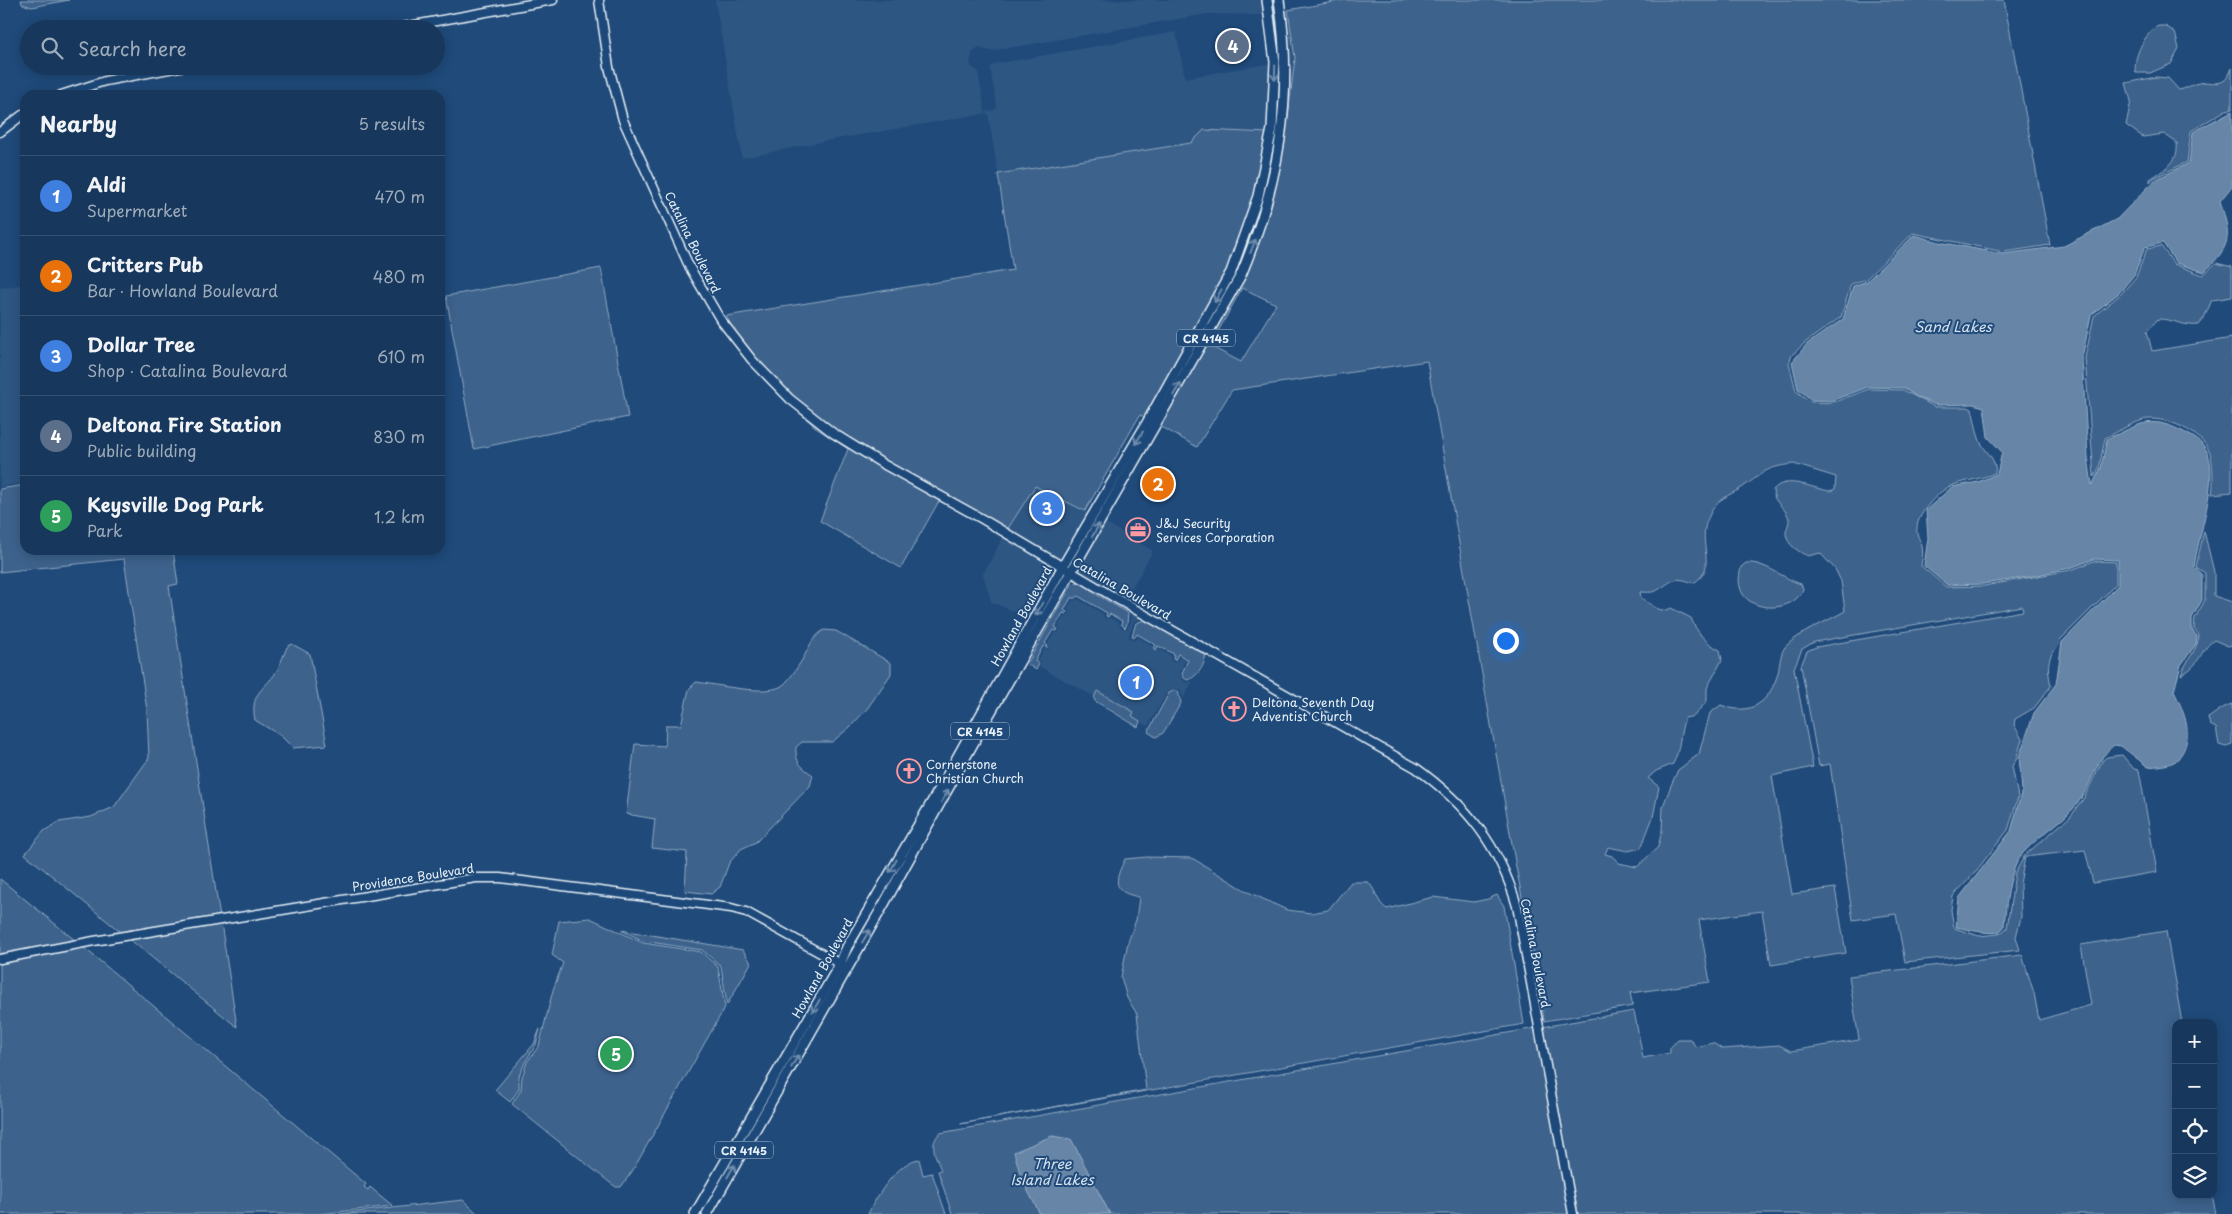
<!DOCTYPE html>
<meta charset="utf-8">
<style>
:root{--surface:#17385c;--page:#244365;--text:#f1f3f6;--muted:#9eacbb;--line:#365272;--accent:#8abfa5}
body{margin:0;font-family:"Playpen Sans",sans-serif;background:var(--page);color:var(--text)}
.controls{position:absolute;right:15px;bottom:15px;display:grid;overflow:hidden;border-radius:10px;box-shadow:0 2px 12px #0003}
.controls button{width:45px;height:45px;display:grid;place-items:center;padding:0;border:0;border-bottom:1px solid var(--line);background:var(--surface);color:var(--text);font:25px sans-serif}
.you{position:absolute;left:1505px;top:640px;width:18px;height:18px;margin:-12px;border:4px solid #fff;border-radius:50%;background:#1a73e8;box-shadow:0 0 0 8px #1a73e833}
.badge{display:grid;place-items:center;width:32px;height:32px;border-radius:50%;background:var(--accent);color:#fff;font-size:16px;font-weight:700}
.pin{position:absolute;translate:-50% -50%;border:2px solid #fff;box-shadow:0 1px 5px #0006}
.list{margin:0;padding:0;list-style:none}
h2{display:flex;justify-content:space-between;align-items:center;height:65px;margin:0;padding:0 20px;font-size:21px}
h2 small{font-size:16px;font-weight:400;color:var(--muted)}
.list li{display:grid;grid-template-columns:32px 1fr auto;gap:15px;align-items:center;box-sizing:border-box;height:80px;padding:0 20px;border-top:1px solid var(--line)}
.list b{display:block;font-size:19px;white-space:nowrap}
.list p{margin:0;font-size:16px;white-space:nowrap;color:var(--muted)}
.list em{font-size:16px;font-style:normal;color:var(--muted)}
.icon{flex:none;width:28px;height:28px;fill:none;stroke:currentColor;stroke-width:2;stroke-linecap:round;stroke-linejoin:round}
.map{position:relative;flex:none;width:2232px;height:1214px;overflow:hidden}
.search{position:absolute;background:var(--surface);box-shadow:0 2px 12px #0003;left:20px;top:20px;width:425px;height:55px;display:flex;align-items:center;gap:12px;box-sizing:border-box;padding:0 18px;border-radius:28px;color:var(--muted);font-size:19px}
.panel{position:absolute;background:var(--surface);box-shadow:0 2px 12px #0003;left:20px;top:90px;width:425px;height:465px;border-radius:15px}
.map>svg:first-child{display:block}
</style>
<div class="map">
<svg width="2232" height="1214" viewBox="0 0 2232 1214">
<rect width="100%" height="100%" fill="#1f4a7a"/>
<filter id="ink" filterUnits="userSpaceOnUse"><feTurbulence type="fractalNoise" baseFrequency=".02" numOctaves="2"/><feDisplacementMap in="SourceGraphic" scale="10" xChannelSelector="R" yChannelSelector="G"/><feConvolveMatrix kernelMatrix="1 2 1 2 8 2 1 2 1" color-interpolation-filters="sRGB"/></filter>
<g filter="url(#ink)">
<!-- built -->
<g fill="#2e5683">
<path d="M 715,0 L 1261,0 L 1264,15 L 1207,14 L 991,51 L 979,48 L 973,52 L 970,61 L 972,68 L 978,71 L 985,112 L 994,110 L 997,107 L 990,68 L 994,64 L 1176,32 L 1185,78 L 1272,63 L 1268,133 L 1204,130 L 1191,143 L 998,174 L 988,113 L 825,141 L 742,158 Z"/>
<path d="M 1288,10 L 1295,58 L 1286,134 L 1284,134 L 1283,11 Z"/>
<path d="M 25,284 L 25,483 L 0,487 L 0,288 Z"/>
<path d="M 1035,486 L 1091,514 L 1062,563 L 1007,530 Z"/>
<path d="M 1104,522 L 1153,551 L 1125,600 L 1076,571 Z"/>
<path d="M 1004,535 L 1059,567 L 1031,618 L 991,602 L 983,574 Z"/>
<path d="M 1094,589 L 1144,617 L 1134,621 L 1129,635 L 1130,638 L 1135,640 L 1138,637 L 1153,646 L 1152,649 L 1155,651 L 1159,649 L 1171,656 L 1170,660 L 1173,662 L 1177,661 L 1179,658 L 1185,661 L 1180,672 L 1181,678 L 1186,683 L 1193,681 L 1183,699 L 1180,689 L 1168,691 L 1148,726 L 1040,667 L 1041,663 L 1038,661 L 1044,649 L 1048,650 L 1050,647 L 1048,643 L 1054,633 L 1059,632 L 1060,629 L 1058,626 L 1064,616 L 1067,616 L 1070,613 L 1067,609 L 1072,601 L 1078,599 L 1104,614 L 1103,616 L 1106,619 L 1111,618 L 1119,623 L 1121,628 L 1127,629 L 1131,621 L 1130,612 Z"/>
</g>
<!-- green -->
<g fill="#3c628c" stroke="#92aac2" fill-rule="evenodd">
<path d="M 21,0 L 69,0 L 32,7 L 22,4 Z"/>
<path d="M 1345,0 L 2004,0 L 2050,245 L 2004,252 L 1913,233 L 1866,279 L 1851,284 L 1841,317 L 1806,342 L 1792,355 L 1789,363 L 1796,391 L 1811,402 L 1832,403 L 1869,389 L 1903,390 L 1935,407 L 1968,407 L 1972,409 C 1975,419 1976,431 1980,441 C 1985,452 1998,460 1995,473 C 1981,479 1968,480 1953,485 C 1940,489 1917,514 1917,528 C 1916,534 1919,538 1921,543 C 1924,551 1922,559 1921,566 L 1946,587 L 1984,586 L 2071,570 L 2094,561 L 2116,562 L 2116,584 L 2060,640 C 2058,649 2056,647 2052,653 C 2046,665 2049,675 2051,686 L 2034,708 L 2015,719 L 2014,725 L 2022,739 L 2016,760 L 2012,766 L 2018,797 L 2008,830 L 1973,875 L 1953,896 L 1951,910 L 1954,928 L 1979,936 L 1999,934 L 2007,928 L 2015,873 L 2025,855 L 2071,816 L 2084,798 L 2102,761 L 2107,757 L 2122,755 L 2134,769 L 2139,770 L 2157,872 L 2093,883 L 2085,850 L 2025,857 L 2020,884 L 2021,917 L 2016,937 L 2020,950 L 1905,962 L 1896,914 L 1853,920 L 1830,764 L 1819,766 L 1801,666 L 1807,651 L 1816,647 L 2023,611 L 2022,606 L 1814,642 L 1802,649 L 1794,668 L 1813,767 L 1772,776 L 1792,894 L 1835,888 L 1846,953 L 1771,965 L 1762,911 L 1699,920 L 1710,982 L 1630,993 L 1633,1006 L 1544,1021 L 1539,982 L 1516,867 L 1427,361 L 1232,390 L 1197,447 L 1160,426 C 1194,366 1231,308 1257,244 C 1271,209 1279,171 1284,134 L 1286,133 L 1295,58 L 1288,10 ZM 1242,288 L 1276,304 L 1241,362 L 1210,346 ZM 1794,464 L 1836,477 L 1835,489 L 1830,491 C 1813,489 1786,474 1773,490 C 1773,502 1782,505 1787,514 C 1792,522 1786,526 1786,534 C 1787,545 1799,552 1808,556 L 1820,553 L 1835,569 L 1841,581 L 1845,611 C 1828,621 1798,633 1785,647 C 1780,654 1780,665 1778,673 C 1770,702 1751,717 1721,705 L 1710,713 L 1699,754 L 1678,770 L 1672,783 L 1663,806 L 1662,830 L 1658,847 L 1637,867 L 1619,863 L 1612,856 L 1605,854 L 1608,847 L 1628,851 L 1641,848 L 1653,817 L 1659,787 L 1648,778 L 1656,771 L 1673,764 C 1681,749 1679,733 1685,718 L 1694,716 L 1707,701 L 1707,688 L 1722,660 L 1720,650 C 1706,643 1697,633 1691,618 L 1671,608 C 1660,615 1650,603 1641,598 L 1640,592 C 1645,592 1652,593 1656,591 C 1672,582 1673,575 1693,583 C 1716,571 1701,548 1705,528 C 1706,521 1711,512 1714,507 C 1722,496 1733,494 1743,487 C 1765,472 1765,467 1794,464 Z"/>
<path d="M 2158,26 L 2165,26 L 2175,32 L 2179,49 L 2171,64 L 2150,73 L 2136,73 C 2132,58 2145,33 2158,26 Z"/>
<path d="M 2232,68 L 2232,109 L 2226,110 L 2191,131 L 2187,162 L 2154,178 L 2150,182 L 2150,179 C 2165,169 2179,163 2177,143 L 2164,134 L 2143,137 L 2126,125 L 2131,101 L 2126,83 L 2156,77 L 2168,78 L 2179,90 C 2185,89 2189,86 2195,84 C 2213,78 2223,92 2232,68 Z"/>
<path d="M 1204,130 L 1268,133 L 1255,196 L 1228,271 L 1147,418 L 1140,415 L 1085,511 L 1035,486 L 1007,530 C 969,510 931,488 894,466 C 875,455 854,444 835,431 C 795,403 749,361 726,316 L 1013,270 L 998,174 L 1191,143 Z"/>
<path d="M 1274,133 L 1278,133 L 1266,198 L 1238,274 L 1152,421 L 1220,298 Z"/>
<path d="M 2161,246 L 2174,264 L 2203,275 L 2216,263 L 2232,267 L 2232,297 L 2212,300 L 2204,318 L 2198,325 C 2185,327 2173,319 2158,319 L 2147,331 L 2152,351 L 2232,338 L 2232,492 L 2212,494 C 2214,485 2213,460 2210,452 C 2201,432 2169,418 2148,419 C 2134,421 2118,432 2105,438 L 2099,468 L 2094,477 L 2085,358 L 2094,316 L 2121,294 L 2136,277 L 2147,249 Z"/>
<path d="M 601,268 L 628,417 L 474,449 L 446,296 Z"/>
<path d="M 787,402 L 882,466 L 942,502 L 939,501 L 901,568 L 820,521 L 848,449 L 819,430 Z"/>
<path d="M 25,485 L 25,550 L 173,550 L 178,584 L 169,586 L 220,918 L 123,934 L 25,854 L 44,831 L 59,822 L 91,817 L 114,807 L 149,758 L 147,710 L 124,559 L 0,572 L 0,489 Z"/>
<path d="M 2204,531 L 2214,572 L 2214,596 L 2232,602 L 2232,645 L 2228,646 L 2214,640 C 2198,652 2202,664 2181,675 C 2186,660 2198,650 2199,635 L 2194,629 L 2195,618 L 2205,600 L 2205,573 L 2196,567 Z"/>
<path d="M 1746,563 C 1764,561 1784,579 1801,584 L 1803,589 C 1795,613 1746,614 1740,587 C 1738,580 1740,573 1741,567 Z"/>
<path d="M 1079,582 L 1091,589 L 1091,591 L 1128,613 L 1127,624 L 1125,628 L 1121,624 L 1122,621 L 1110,614 L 1108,617 L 1106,616 L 1107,613 L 1078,596 L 1076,598 L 1071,598 L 1064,610 L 1067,612 L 1066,614 L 1063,613 L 1055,627 L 1058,629 L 1057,631 L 1053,630 L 1045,643 L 1048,646 L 1047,648 L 1043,646 L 1035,661 L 1039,664 L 1036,670 L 1027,664 L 1072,584 Z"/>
<path d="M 1147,619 L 1205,653 C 1207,663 1197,678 1187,680 L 1183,677 L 1182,673 L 1188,660 L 1178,654 L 1175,660 L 1173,659 L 1174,654 L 1158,646 L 1156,650 L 1154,648 L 1156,645 L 1137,634 L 1135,637 L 1132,636 L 1136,623 Z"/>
<path d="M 824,630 L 836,631 L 891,663 L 891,674 L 867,709 L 850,727 L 832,742 L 802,742 L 796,747 C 795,762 801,767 813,775 L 810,786 L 756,842 L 741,849 L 729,863 L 720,887 L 711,894 L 685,891 L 687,852 L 652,848 L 655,819 L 626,814 L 635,744 L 665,746 L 666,725 L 681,725 L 689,689 L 696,682 C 715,684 769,697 783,685 C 790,679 797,668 802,660 C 810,647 810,639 824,630 Z"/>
<path d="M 292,644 L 310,654 L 327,745 L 293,748 L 281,736 L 255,720 C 249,691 267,689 278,669 C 281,662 284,654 287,647 Z"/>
<path d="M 1097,691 L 1134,712 L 1132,716 L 1140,721 L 1138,727 L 1095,701 L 1094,698 Z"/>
<path d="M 1173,691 L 1178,691 L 1181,703 L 1163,733 L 1156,737 L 1148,732 L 1169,693 Z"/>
<path d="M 2232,704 L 2232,745 L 2226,747 L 2219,745 L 2216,728 L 2210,725 L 2208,718 C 2216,713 2222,707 2232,704 Z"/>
<path d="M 1147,857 L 1192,858 L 1248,892 L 1287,910 L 1311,913 L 1328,910 L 1351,882 L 1368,882 C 1377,891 1377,903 1387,909 L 1433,897 L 1474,902 L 1488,899 L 1497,895 L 1504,906 L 1524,1024 L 960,1124 L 1146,1090 L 1137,1014 L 1127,998 L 1121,977 L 1128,942 L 1136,920 L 1139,897 C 1112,892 1114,881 1125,859 Z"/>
<path d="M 0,879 L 76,941 L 0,956 Z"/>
<path d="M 590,918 L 643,943 L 701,952 L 718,967 L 725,1007 L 633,1170 L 621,1187 L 616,1187 L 609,1182 L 512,1104 L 521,1090 L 522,1077 L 527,1062 L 539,1046 L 553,990 L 563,963 L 552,955 L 559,921 Z"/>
<path d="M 221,923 L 237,1027 L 128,938 Z"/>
<path d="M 621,930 L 743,950 L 751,963 L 727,1005 L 721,966 L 702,950 L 644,941 Z"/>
<path d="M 2166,931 L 2182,1023 L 2176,1023 L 2176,1195 L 2212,1195 L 2216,1214 L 1576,1214 L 1542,1027 L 1634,1011 L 1643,1058 L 1670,1053 L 1670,1048 L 1678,1039 L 1690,1039 L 1696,1047 L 1713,1043 L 1722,1049 L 1779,1045 L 1791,1051 L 1859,1040 L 1849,976 L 2022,955 L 2034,993 L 2039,1020 L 2091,1005 L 2081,945 Z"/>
<path d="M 82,946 L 366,1184 L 364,1187 L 368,1190 L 370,1187 L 393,1206 L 318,1214 L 0,1214 L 0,962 Z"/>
<path d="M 1536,1028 L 1570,1214 L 952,1214 L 938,1171 L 941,1170 C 936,1157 928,1144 940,1133 Z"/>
<path d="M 540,1029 L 536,1045 L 525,1062 L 519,1076 L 519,1089 L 510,1102 L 495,1090 L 534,1044 Z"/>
<path d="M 919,1159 L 923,1175 L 932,1173 L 946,1214 L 868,1214 C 877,1195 898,1162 919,1159 Z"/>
<path d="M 463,1200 L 478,1214 L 339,1214 Z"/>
</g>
<!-- water -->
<g fill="#6685a7" stroke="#9ab0c7">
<path d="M 2232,111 L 2232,186 L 2220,201 C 2232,238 2231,246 2204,272 L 2176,263 L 2163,243 L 2145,247 L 2134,275 L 2119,293 L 2091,315 L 2082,358 L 2088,457 L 2092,485 L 2101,468 L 2107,439 C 2140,425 2147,414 2182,431 C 2192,436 2204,442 2208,454 C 2218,482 2198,537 2194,567 L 2202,574 L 2202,600 L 2192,618 L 2192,630 L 2197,636 L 2196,644 L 2181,665 L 2174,691 C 2183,710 2194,733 2182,753 C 2179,757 2178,760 2174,762 C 2166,766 2156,766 2148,767 L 2121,746 L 2114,745 C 2096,759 2094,778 2082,797 C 2067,821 2042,832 2023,853 C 2009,869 2006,905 2004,927 L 1999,932 C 1983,934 1972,930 1956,927 L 1959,898 L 2011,831 L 2022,790 L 2019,757 L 2034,713 L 2056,684 L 2062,642 L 2118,585 L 2118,560 L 2094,559 L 2070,568 L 2028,577 L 1983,584 L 1947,585 L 1924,566 L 1928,538 L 1926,510 L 1952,487 L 1978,482 L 1997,474 L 2002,452 L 1988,437 L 1984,407 L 1973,404 L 1936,405 L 1917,397 L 1904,388 L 1868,387 L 1831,401 L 1812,400 L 1798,389 L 1792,362 L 1807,344 L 1843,319 L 1853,286 L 1867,281 L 1914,235 L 1939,242 L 2003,254 L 2064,246 L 2117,219 L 2155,180 L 2189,163 L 2193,132 Z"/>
<path d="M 1052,1136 L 1071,1139 L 1110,1214 L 1040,1214 L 1022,1180 L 1014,1152 Z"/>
</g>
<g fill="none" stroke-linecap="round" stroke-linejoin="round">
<!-- secondary casing -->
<g stroke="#e8f1f8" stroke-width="11">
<g id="secondary">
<path d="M 599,0 L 609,67 L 623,120 L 690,268 L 720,319 L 752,360 L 790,399 L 833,433 L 883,464 L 984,520 L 1117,599 L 1416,768 C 1467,805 1499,845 1517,906 L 1573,1214"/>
<path d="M 392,29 L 553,0"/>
<path d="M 61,95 L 105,81 L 185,66"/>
<path d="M 0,132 L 25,113"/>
<path d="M 0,959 L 94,941 L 476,878 L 500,878 L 731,908 L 746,912 L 844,966"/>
</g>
</g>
<!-- primary casing -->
<g stroke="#e8f1f8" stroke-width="12">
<g id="primary">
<path d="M 695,1214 L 840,964 L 847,947 L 943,783 L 1063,566 L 1144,428 L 1231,272 L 1258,196 L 1272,129 L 1275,62 L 1267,0"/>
<path d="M 707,1214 L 884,904 L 985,722 L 1241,275 C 1279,184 1294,98 1279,0"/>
</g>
</g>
<!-- secondary -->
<use href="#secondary" stroke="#1f4a7a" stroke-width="8"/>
<!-- primary -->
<use href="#primary" stroke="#1f4a7a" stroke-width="9"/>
</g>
<!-- one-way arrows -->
<defs><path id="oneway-shaft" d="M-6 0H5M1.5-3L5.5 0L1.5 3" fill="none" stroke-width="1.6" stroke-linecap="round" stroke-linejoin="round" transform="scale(1.25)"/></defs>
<g stroke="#6f8dac">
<use href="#oneway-shaft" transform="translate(1275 73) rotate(91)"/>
<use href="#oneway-shaft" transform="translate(1253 246) rotate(-69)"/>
<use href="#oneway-shaft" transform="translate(1218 296) rotate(118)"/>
<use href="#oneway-shaft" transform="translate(1177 389) rotate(-60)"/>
<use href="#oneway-shaft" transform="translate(1139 438) rotate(121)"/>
<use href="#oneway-shaft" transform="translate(1096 530) rotate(-60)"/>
<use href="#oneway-shaft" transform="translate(1039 609) rotate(119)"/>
<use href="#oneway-shaft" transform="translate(945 796) rotate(-59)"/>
<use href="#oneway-shaft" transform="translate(893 866) rotate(120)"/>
<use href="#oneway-shaft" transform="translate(866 936) rotate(-59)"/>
<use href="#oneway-shaft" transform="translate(816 1006) rotate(120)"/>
<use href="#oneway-shaft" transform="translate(795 1061) rotate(-60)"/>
<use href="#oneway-shaft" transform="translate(731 1171) rotate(-60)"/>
</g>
</g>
<!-- icons -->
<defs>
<g id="office-ring" transform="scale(1.25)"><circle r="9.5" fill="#1f4a7a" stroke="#ff9aa2" stroke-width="1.5"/><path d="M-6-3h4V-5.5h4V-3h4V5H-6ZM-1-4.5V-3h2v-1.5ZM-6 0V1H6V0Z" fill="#ff9aa2"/></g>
<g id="church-ring" transform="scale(1.25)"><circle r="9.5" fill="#1f4a7a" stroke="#ff9aa2" stroke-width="1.5"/><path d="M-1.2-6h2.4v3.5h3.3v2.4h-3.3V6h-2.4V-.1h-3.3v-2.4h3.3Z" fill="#ff9aa2"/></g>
</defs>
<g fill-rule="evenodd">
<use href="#office-ring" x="1138" y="530"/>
<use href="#church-ring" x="1234" y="709"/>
<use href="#church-ring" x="909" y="771"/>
</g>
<g text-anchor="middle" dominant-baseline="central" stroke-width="4" stroke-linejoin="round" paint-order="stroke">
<!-- shield labels -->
<g fill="#1f4a7a" stroke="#acbfd2" stroke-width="1">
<rect x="1177" y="329.5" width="58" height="17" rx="4"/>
<rect x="951" y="722.5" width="58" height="17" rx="4"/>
<rect x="715" y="1141.5" width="58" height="17" rx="4"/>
</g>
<g font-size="11" font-weight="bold" fill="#e8f1f8">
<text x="1206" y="338">CR 4145</text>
<text x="980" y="731">CR 4145</text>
<text x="744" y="1150">CR 4145</text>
</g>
<!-- street labels -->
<g font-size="12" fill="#e8f1f8" stroke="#1f4a7a">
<text transform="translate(693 242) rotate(64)">Catalina Boulevard</text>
<text transform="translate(1122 588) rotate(30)">Catalina Boulevard</text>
<text transform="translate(1021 616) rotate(-61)">Howland Boulevard</text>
<text transform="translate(413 877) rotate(-9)">Providence Boulevard</text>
<text transform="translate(1536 953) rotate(79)">Catalina Boulevard</text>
<text transform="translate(822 968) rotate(-61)">Howland Boulevard</text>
</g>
<!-- poi labels -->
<g font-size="12" fill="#e8f1f8" stroke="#1f4a7a" text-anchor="start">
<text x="1156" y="523">J&amp;J Security<tspan x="1156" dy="14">Services Corporation</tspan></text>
<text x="1252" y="702">Deltona Seventh Day<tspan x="1252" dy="14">Adventist Church</tspan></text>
<text x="926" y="764">Cornerstone<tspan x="926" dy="14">Christian Church</tspan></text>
</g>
<!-- water labels -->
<g font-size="14" font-style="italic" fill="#d4e1ec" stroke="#1f4a7a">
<text x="1953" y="326">Sand Lakes</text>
<text x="1052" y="1163">Three<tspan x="1052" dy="16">Island Lakes</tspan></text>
</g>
</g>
</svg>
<div class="controls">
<button>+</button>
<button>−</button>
<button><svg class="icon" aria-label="locate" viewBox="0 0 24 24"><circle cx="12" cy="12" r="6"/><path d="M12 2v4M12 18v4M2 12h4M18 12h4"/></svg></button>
<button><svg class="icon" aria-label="layers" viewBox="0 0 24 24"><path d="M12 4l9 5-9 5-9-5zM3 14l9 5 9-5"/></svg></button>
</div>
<div class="you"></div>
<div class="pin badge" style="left:1136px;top:682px;background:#3f7fe0">1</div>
<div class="pin badge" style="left:1158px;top:484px;background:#e8710a">2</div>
<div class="pin badge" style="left:1047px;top:508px;background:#3f7fe0">3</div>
<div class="pin badge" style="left:1233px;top:46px;background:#5c6f8a">4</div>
<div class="pin badge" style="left:616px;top:1054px;background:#2e9e5b">5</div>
<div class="search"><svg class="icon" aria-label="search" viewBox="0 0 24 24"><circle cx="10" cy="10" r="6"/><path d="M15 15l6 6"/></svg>Search here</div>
<section class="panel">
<h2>Nearby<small>5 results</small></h2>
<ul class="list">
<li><span class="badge" style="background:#3f7fe0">1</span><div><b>Aldi</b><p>Supermarket</p></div><em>470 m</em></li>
<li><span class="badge" style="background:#e8710a">2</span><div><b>Critters Pub</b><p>Bar · Howland Boulevard</p></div><em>480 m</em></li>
<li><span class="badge" style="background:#3f7fe0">3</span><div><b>Dollar Tree</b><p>Shop · Catalina Boulevard</p></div><em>610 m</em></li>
<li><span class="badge" style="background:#5c6f8a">4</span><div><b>Deltona Fire Station</b><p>Public building</p></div><em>830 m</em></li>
<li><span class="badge" style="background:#2e9e5b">5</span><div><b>Keysville Dog Park</b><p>Park</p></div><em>1.2 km</em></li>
</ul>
</section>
</div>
